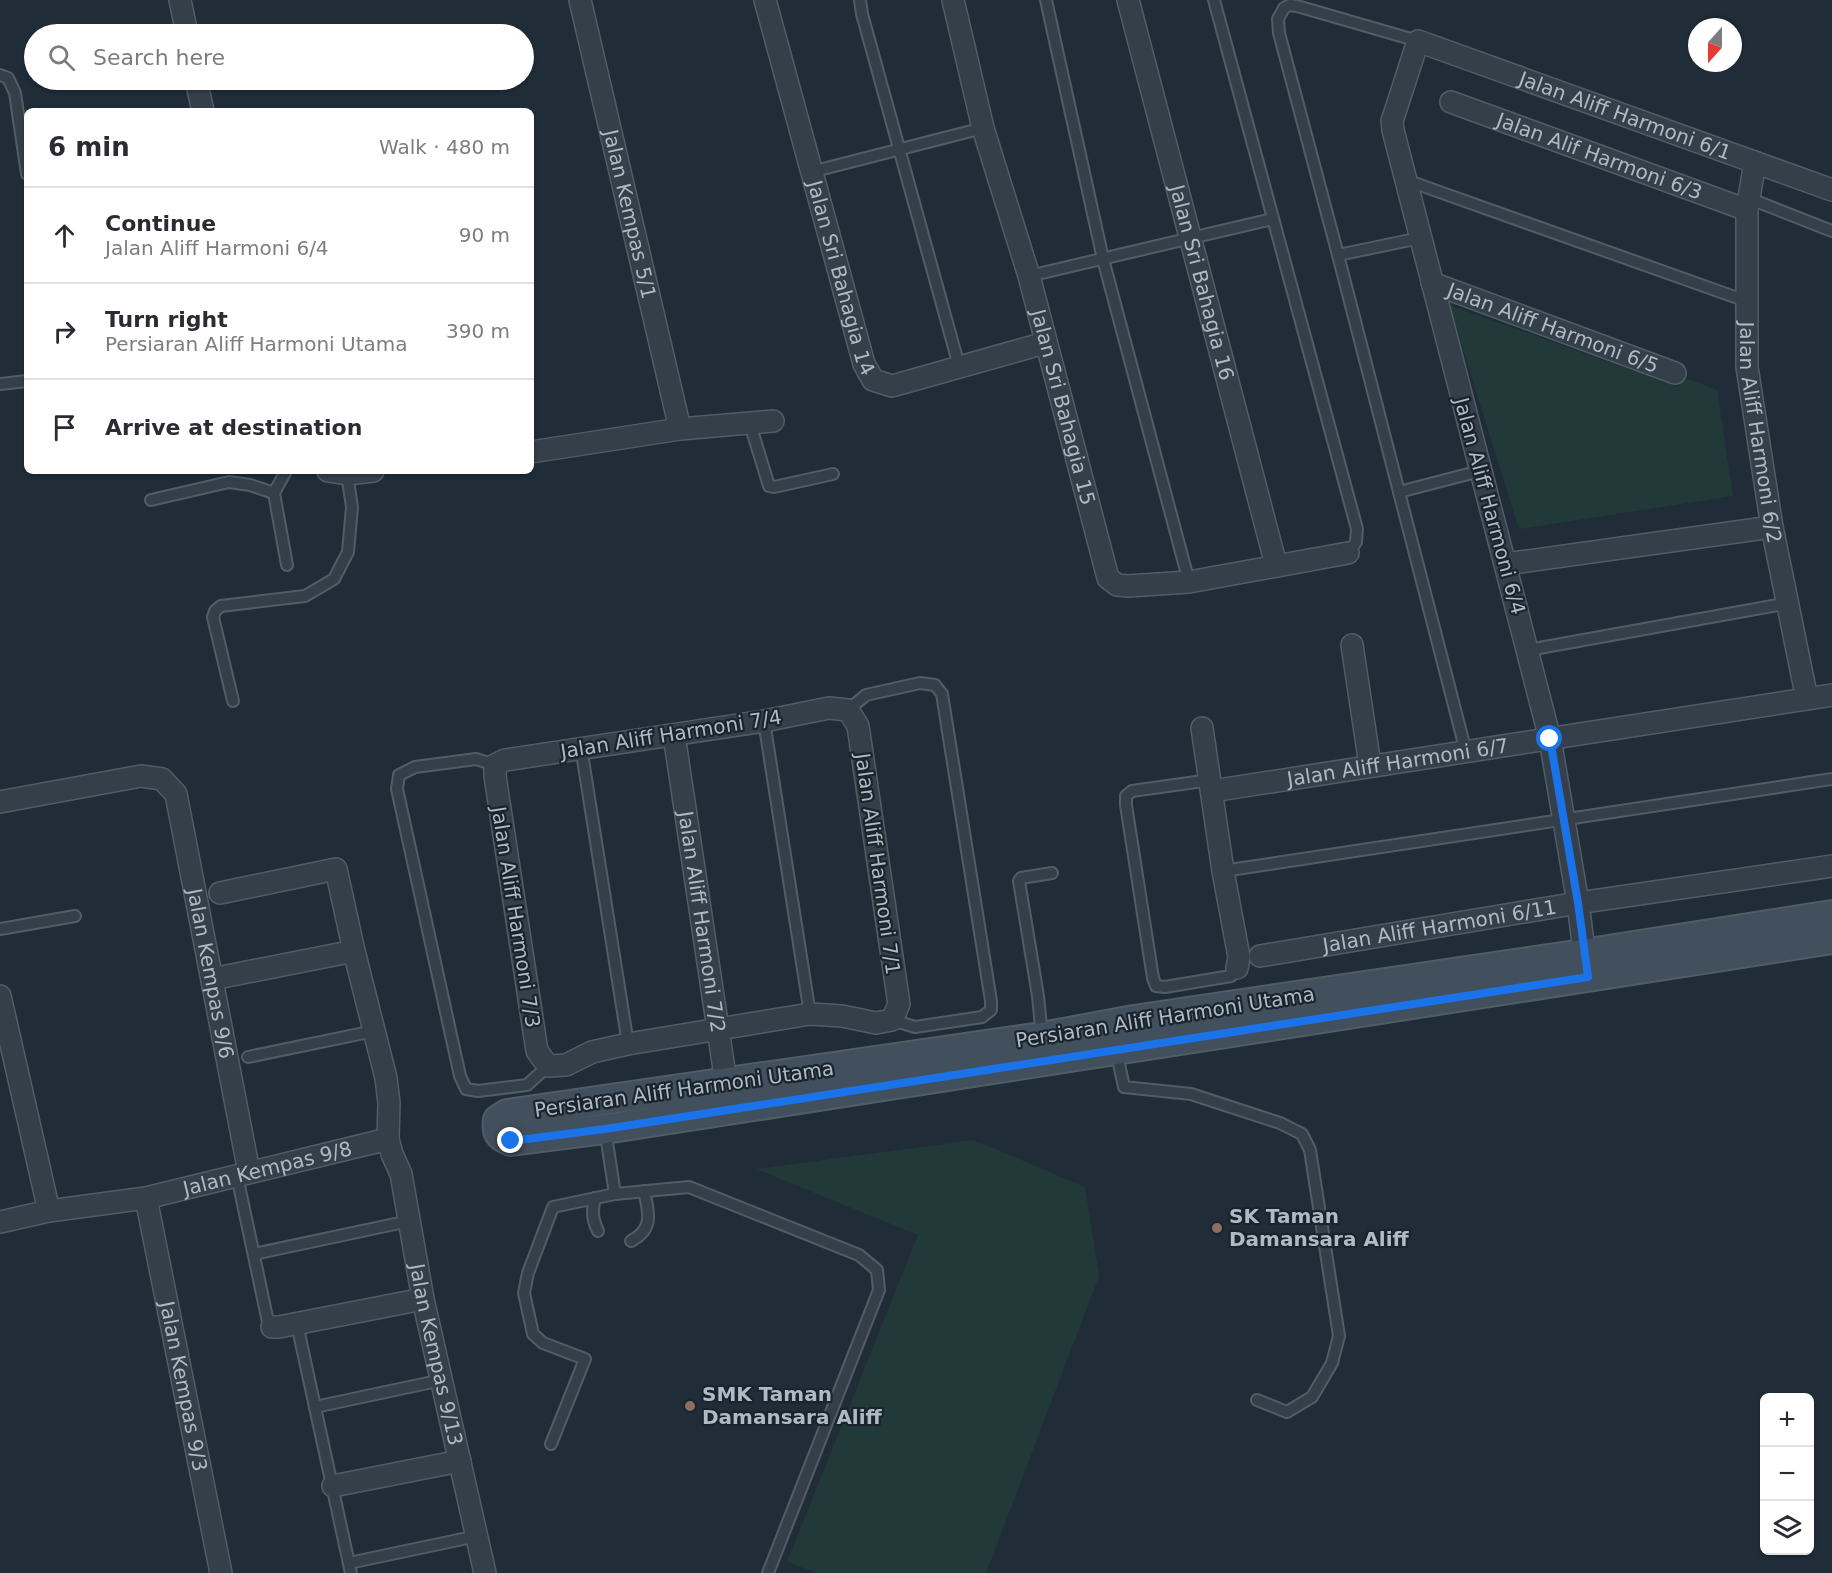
<!DOCTYPE html>
<meta charset="utf-8">
<style>
:root{--surface:#fff;--page:#f2f2f3;--text:#2b2b33;--muted:#7c7c81;--line:#e1e1e2}
body{margin:0;font-family:"DejaVu Sans",sans-serif;background:var(--page);color:var(--text)}
.controls{position:absolute;right:18px;bottom:18px;display:grid;overflow:hidden;border-radius:9px;box-shadow:0 2px 4px #0004}
.controls button{width:54px;height:54px;display:grid;place-items:center;padding:0;border:0;border-bottom:2px solid var(--line);background:var(--surface);color:var(--text);font:30px sans-serif}
.compass{position:absolute;left:1688px;top:18px;width:54px;height:54px;border-radius:50%;background:var(--surface);box-shadow:0 2px 4px #0004;rotate:201deg}
.stop{position:absolute;width:18px;height:18px;margin:-14px;border:4px solid #1a73e8;border-radius:50%;background:#fff}
.stop.end{background:#1a73e8;border-color:#fff;box-shadow:0 2px 6px #0008}
.list{margin:0;padding:0;list-style:none}
h2{display:flex;justify-content:space-between;align-items:center;height:78px;margin:0;padding:0 24px;font-size:26px}
h2 small{font-size:20px;font-weight:400;color:var(--muted)}
.list li{display:grid;grid-template-columns:39px 1fr auto;gap:18px;align-items:center;box-sizing:border-box;height:96px;padding:0 24px;border-top:2px solid var(--line)}
.list b{display:block;font-size:22px;white-space:nowrap}
.list p{margin:0;font-size:20px;white-space:nowrap;color:var(--muted)}
.list em{font-size:20px;font-style:normal;color:var(--muted)}
.icon{flex:none;width:33px;height:33px;fill:none;stroke:currentColor;stroke-width:2;stroke-linecap:round;stroke-linejoin:round}
.map{position:relative;flex:none;width:1832px;height:1573px;overflow:hidden}
.search{position:absolute;background:var(--surface);box-shadow:0 2px 4px #0004;left:24px;top:24px;width:510px;height:66px;display:flex;align-items:center;gap:15px;box-sizing:border-box;padding:0 21px;border-radius:33px;color:var(--muted);font-size:22px}
.panel{position:absolute;background:var(--surface);box-shadow:0 2px 4px #0004;left:24px;top:108px;width:510px;height:366px;border-radius:9px}
.map>svg:first-child{display:block}
</style>
<div class="map">
<svg width="1832" height="1573" viewBox="0 0 1832 1573">
<rect width="100%" height="100%" fill="#202d38"/>
<!-- green -->
<g fill="#223939">
<path d="M 1449,305 L 1678,387 L 1683,377 L 1717,390 L 1733,496 L 1519,529 Z"/>
<path d="M 974,1140 L 1085,1187 L 1099,1276 L 986,1573 L 817,1573 L 787,1562 L 918,1235 L 756,1169 Z"/>
</g>
<g fill="none" stroke-linecap="round" stroke-linejoin="round">
<!-- lane casing -->
<g stroke="#515d66" stroke-width="14">
<g id="lane">
<path d="M 860,0 L 862,14 L 959,366"/>
<path d="M 1046,0 L 1103,259 L 1189,582"/>
<path d="M 1214,0 L 1357,529 L 1356,542 L 1348,553"/>
<path d="M 1418,41 L 1297,6 L 1290,5 L 1284,8 L 1278,19 L 1279,33 L 1338,255 L 1466,752"/>
<path d="M 0,75 L 8,78 L 15,93 L 27,174"/>
<path d="M 811,172 L 983,128"/>
<path d="M 1406,180 L 1746,301"/>
<path d="M 1748,198 L 1832,231"/>
<path d="M 1338,255 L 1420,238"/>
<path d="M 1029,276 L 1272,219"/>
<path d="M 0,384 L 27,381"/>
<path d="M 750,424 L 769,486 L 774,487 L 833,474"/>
<path d="M 286,471 L 274,493 L 287,565"/>
<path d="M 1399,492 L 1480,471"/>
<path d="M 151,500 L 229,482 L 250,485 L 274,493"/>
<path d="M 1528,650 L 1789,603"/>
<path d="M 233,701 L 213,617 L 215,611 L 221,606 L 305,596 L 334,579 L 348,552 L 352,507 L 347,474"/>
<path d="M 848,710 L 866,695 L 920,683 L 935,685 L 942,694 L 991,1001 L 991,1010 L 982,1017 L 915,1027 L 892,1020"/>
<path d="M 764,721 L 810,1014"/>
<path d="M 581,747 L 628,1044"/>
<path d="M 495,765 L 476,759 L 415,767 L 399,775 L 397,789 L 460,1076 L 466,1089 L 478,1091 L 527,1085 L 548,1066"/>
<path d="M 1210,780 L 1132,791 L 1126,796 L 1126,805 L 1153,978 L 1156,986 L 1165,987 L 1231,976 L 1237,968"/>
<path d="M 1223,871 L 1832,779"/>
<path d="M 0,929 L 75,916"/>
<path d="M 1042,1037 L 1038,996 L 1019,881 L 1021,878 L 1052,873"/>
<path d="M 1116,1050 L 1124,1087 L 1191,1094 L 1280,1123 L 1302,1134 L 1310,1150 L 1339,1336 L 1332,1363 L 1312,1397 L 1287,1412 L 1257,1400"/>
<path d="M 248,1057 L 374,1031"/>
<path d="M 605,1129 L 615,1194"/>
<path d="M 237,1176 L 268,1322 L 272,1327"/>
<path d="M 595,1198 C 592,1211 592,1219 598,1231"/>
<path d="M 631,1241 C 654,1229 649,1213 644,1191"/>
<path d="M 254,1254 L 409,1221"/>
<path d="M 297,1324 L 351,1573"/>
<path d="M 315,1407 L 442,1380"/>
<path d="M 551,1444 L 585,1359 L 543,1343 L 533,1334 L 524,1293 L 528,1273 L 553,1207 L 615,1194 L 689,1187 L 859,1255 L 877,1270 L 879,1290 L 768,1573"/>
<path d="M 349,1563 L 477,1536"/>
</g>
</g>
<!-- street casing -->
<g stroke="#515d66" stroke-width="24">
<g id="street">
<path d="M 180,0 L 187,34"/>
<path id="s1" d="M 580,0 L 680,429"/>
<path id="s2" d="M 765,0 L 864,364 L 873,380 L 892,386 L 1045,343"/>
<path id="s3" d="M 953,0 L 983,128 L 1029,276 L 1108,578 L 1117,585 L 1128,586 L 1189,582 L 1348,553"/>
<path id="s4" d="M 1128,0 L 1276,565"/>
<path d="M 196,80 L 203,111"/>
<path id="s5" d="M 1451,102 L 1747,210"/>
<path id="s6" d="M 1755,162 L 1747,210 L 1747,367 L 1772,527 L 1807,699"/>
<path id="s7" d="M 1432,283 L 1675,373"/>
<path d="M 531,452 L 680,429 L 773,421"/>
<path d="M 328,471 L 347,474 L 373,471"/>
<path d="M 1506,564 L 1772,527"/>
<path d="M 1352,645 L 1370,765"/>
<path d="M 829,708 L 848,710 L 858,726 L 899,1004 L 892,1020 L 876,1023 L 842,1016 L 810,1014 L 628,1044 L 592,1052 L 566,1065 L 548,1066 L 537,1051 L 495,776 L 495,765 L 505,760 L 764,721 Z"/>
<path d="M 1202,728 L 1223,871 L 1239,957 L 1237,968"/>
<path id="s8" d="M 674,735 L 728,1096"/>
<path id="s9" d="M 1212,791 L 1832,695"/>
<path id="s10" d="M 0,802 L 141,776 L 162,779 L 176,794 L 249,1172"/>
<path id="s11" d="M 220,893 L 336,869 L 354,951 L 386,1078 L 389,1103 L 388,1139 L 392,1154 L 401,1174 L 423,1299 L 485,1573"/>
<path id="s12" d="M 1260,956 L 1578,903 L 1832,866"/>
<path id="s13" d="M 1586,967 L 1578,903 L 1550,739 L 1393,130 L 1392,121 L 1395,112 L 1418,41 L 1832,190"/>
<path d="M 212,979 L 354,951"/>
<path d="M 0,996 L 49,1211"/>
<path id="s14" d="M 146,1198 L 221,1573"/>
<path id="s15" d="M 0,1222 L 49,1211 L 146,1198 L 388,1139"/>
<path d="M 272,1327 L 279,1327 L 423,1299"/>
<path d="M 333,1486 L 460,1461"/>
</g>
</g>
<!-- secondary casing -->
<g stroke="#515d66" stroke-width="32">
<path id="secondary" d="M 1832,915 L 1583,954 L 1134,1020 L 1042,1037 L 507,1114 L 498,1120 C 496,1133 499,1136 511,1141 L 605,1129 L 1832,939"/>
</g>
<!-- lane -->
<use href="#lane" stroke="#343f49" stroke-width="10"/>
<!-- street -->
<use href="#street" stroke="#343f49" stroke-width="21"/>
<!-- secondary -->
<use href="#secondary" stroke="#424f5c" stroke-width="28"/>
</g>
<g fill="none" stroke-linecap="round" stroke-linejoin="round">
<!-- route -->
<path stroke="#1a73e8" stroke-width="8" d="M 511,1141 L 605,1129 L 1588,977 L 1578,903 L 1550,739"/>
</g>
<!-- markers -->
<g fill="#8d6e63" stroke="#19242d" stroke-width="2">
<circle cx="1217" cy="1228" r="6"/>
<circle cx="690" cy="1406" r="6"/>
</g>
<g text-anchor="middle" dominant-baseline="central" stroke-width="4.5" stroke-linejoin="round" paint-order="stroke">
<!-- street labels -->
<g font-size="20" fill="#aebac5" stroke="#19242d">
<text stroke="none"><textPath href="#s13" startOffset="1173">Jalan Aliff Harmoni 6/1</textPath></text>
<text stroke="none"><textPath href="#s5" startOffset="158">Jalan Alif Harmoni 6/3</textPath></text>
<text stroke="none"><textPath href="#s1" startOffset="220">Jalan Kempas 5/1</textPath></text>
<text stroke="none"><textPath href="#s2" startOffset="288">Jalan Sri Bahagia 14</textPath></text>
<text stroke="none"><textPath href="#s4" startOffset="292">Jalan Sri Bahagia 16</textPath></text>
<text stroke="none"><textPath href="#s7" startOffset="129">Jalan Aliff Harmoni 6/5</textPath></text>
<text stroke="none"><textPath href="#s3" startOffset="422">Jalan Sri Bahagia 15</textPath></text>
<text stroke="none"><textPath href="#s6" startOffset="272">Jalan Aliff Harmoni 6/2</textPath></text>
<text transform="translate(1490 506) rotate(75)">Jalan Aliff Harmoni 6/4</text>
<text transform="translate(671 734) rotate(-9)">Jalan Aliff Harmoni 7/4</text>
<text stroke="none"><textPath href="#s9" startOffset="188">Jalan Aliff Harmoni 6/7</textPath></text>
<text transform="translate(878 864) rotate(82)">Jalan Aliff Harmoni 7/1</text>
<text transform="translate(516 917) rotate(81)">Jalan Aliff Harmoni 7/3</text>
<text stroke="none"><textPath href="#s8" startOffset="189">Jalan Aliff Harmoni 7/2</textPath></text>
<text stroke="none"><textPath href="#s12" startOffset="182">Jalan Aliff Harmoni 6/11</textPath></text>
<text stroke="none"><textPath href="#s10" startOffset="368">Jalan Kempas 9/6</textPath></text>
<text transform="translate(1165 1017) rotate(-9)">Persiaran Aliff Harmoni Utama</text>
<text transform="translate(684 1089) rotate(-8)">Persiaran Aliff Harmoni Utama</text>
<text stroke="none"><textPath href="#s15" startOffset="273">Jalan Kempas 9/8</textPath></text>
<text stroke="none"><textPath href="#s11" startOffset="616">Jalan Kempas 9/13</textPath></text>
<text stroke="none"><textPath href="#s14" startOffset="192">Jalan Kempas 9/3</textPath></text>
</g>
<!-- poi labels -->
<g font-size="20" font-weight="bold" fill="#aebac5" stroke="#19242d" text-anchor="start">
<text x="1229" y="1216">SK Taman<tspan x="1229" dy="23">Damansara Aliff</tspan></text>
<text x="702" y="1394">SMK Taman<tspan x="702" dy="23">Damansara Aliff</tspan></text>
</g>
</g>
</svg>
<div class="controls">
<button>+</button>
<button>−</button>
<button><svg class="icon" aria-label="layers" viewBox="0 0 24 24"><path d="M12 4l9 5-9 5-9-5zM3 14l9 5 9-5"/></svg></button>
</div>
<svg class="compass" viewBox="-18 -18 36 36"><path d="M0-13l5 13h-10z" fill="#e53935"/><path d="M0 13l5-13h-10z" fill="#7c7c81"/></svg>
<div class="stop" style="left:1550px;top:739px"></div>
<div class="stop end" style="left:511px;top:1141px"></div>
<div class="search"><svg class="icon" aria-label="search" viewBox="0 0 24 24"><circle cx="10" cy="10" r="6"/><path d="M15 15l6 6"/></svg>Search here</div>
<section class="panel">
<h2>6 min<small>Walk · 480 m</small></h2>
<ul class="list">
<li><svg class="icon" aria-label="ahead" viewBox="0 0 24 24"><path d="M12 20V5M6 11l6-6 6 6"/></svg><div><b>Continue</b><p>Jalan Aliff Harmoni 6/4</p></div><em>90 m</em></li>
<li><svg class="icon" aria-label="right" viewBox="0 0 24 24"><path d="M7 20v-9h11M14 6l5 5-5 5"/></svg><div><b>Turn right</b><p>Persiaran Aliff Harmoni Utama</p></div><em>390 m</em></li>
<li><svg class="icon" aria-label="arrive" viewBox="0 0 24 24"><path d="M6 21V4h12l-3 4 3 4H6"/></svg><div><b>Arrive at destination</b></div></li>
</ul>
</section>
</div>
